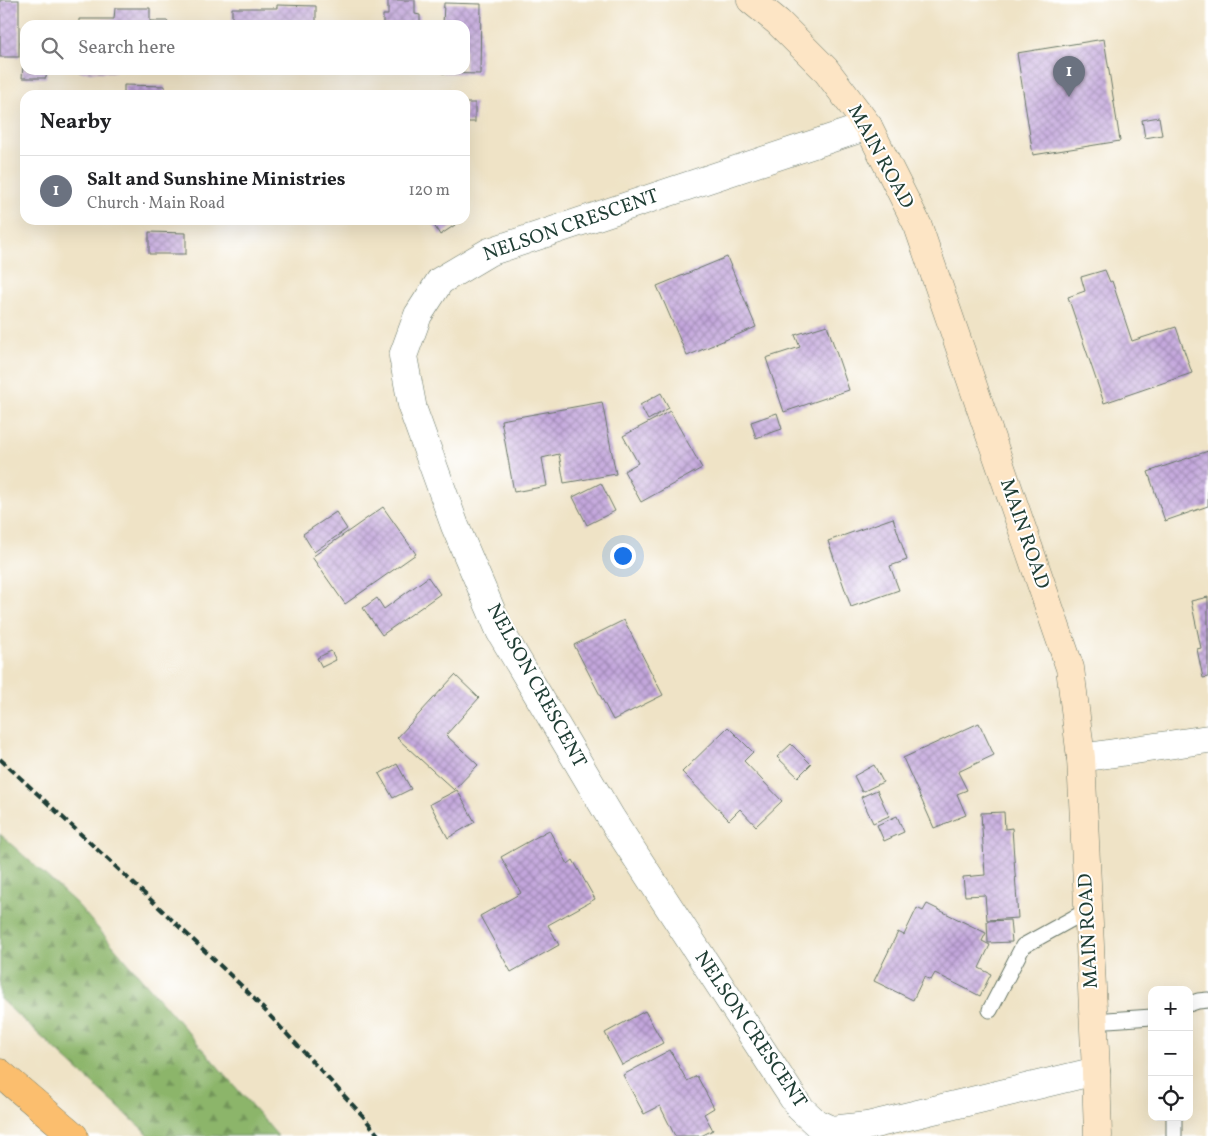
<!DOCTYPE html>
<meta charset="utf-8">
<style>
:root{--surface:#fff;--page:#f6f6f6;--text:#202124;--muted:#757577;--line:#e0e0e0;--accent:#0f766e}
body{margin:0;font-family:Vollkorn,serif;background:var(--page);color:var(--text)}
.controls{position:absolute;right:15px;bottom:15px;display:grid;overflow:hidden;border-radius:10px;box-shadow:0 5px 20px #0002}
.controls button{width:45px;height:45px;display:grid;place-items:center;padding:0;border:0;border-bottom:1px solid var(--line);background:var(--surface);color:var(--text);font:25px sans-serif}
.you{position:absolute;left:622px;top:555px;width:18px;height:18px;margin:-12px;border:4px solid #fff;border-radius:50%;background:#1a73e8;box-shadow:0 0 0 8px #1a73e833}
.badge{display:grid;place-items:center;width:32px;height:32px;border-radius:50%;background:var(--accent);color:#fff;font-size:16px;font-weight:700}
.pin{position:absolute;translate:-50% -41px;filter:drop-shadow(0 1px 2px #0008)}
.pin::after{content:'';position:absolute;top:26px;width:18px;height:15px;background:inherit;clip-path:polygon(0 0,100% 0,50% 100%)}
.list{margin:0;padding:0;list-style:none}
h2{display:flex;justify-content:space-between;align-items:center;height:65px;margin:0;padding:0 20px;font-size:21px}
h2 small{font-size:16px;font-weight:400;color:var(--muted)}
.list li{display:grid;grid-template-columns:32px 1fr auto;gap:15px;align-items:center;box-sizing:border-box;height:70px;padding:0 20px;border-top:1px solid var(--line)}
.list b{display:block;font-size:19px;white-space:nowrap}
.list p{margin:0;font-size:16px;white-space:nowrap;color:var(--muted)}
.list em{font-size:16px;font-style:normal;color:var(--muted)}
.icon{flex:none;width:28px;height:28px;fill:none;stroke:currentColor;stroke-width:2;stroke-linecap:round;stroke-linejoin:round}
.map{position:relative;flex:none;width:1208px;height:1136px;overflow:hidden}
.search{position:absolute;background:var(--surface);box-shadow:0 5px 20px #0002;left:20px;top:20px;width:450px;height:55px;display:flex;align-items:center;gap:12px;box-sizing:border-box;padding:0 18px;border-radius:15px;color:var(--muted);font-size:19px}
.panel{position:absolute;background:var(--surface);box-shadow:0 5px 20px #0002;left:20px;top:90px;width:450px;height:135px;border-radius:15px}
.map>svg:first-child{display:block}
</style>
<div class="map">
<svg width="1208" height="1136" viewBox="0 0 1208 1136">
<defs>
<pattern id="forest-firs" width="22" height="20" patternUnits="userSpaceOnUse" patternTransform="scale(1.25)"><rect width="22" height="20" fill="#8cb56b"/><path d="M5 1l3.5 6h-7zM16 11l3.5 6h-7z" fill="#729459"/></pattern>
<pattern id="building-cross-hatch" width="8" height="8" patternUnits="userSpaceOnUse" patternTransform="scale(1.25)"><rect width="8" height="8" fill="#c3a6dc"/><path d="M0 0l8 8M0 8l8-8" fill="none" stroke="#9e88b3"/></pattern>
</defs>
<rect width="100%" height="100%" fill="#fff"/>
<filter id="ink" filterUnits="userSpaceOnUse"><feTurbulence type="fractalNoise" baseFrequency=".02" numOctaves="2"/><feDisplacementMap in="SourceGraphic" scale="10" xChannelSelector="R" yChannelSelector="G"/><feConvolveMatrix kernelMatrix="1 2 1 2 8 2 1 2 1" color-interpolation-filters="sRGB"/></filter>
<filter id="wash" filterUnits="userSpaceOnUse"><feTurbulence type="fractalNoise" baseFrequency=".0096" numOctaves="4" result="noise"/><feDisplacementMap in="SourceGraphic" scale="20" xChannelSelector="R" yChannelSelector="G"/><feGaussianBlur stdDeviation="1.12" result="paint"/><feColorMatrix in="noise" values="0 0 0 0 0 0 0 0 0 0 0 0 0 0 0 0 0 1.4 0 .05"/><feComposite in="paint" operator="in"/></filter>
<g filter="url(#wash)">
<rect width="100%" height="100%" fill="#efe3c6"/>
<!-- forest -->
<path fill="url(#forest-firs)" stroke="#567950" d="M 0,834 L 77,904 L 278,1136 L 150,1136 L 0,999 Z"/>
<g id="blocks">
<!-- building -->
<g fill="url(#building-cross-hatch)">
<rect x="0" y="0" width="19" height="57"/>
<path d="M 388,0 L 415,0 L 415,14 L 420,15 L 420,25 L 383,25 L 383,15 L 388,15 Z"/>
<path d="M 444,3 L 481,4 L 480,74 L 442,73 L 442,70 L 465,70 L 465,25 L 443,25 Z"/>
<path d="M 277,5 L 316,6 L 316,25 L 232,25 L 232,8 L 277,8 Z"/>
<path d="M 115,8 L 150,8 L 150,21 L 168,21 L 168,25 L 79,25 L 79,19 L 114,19 Z"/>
<path d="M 1104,39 L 1120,141 L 1033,155 L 1017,53 Z"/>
<path d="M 23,64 L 25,64 L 25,70 L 47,70 L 46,78 L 22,78 Z"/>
<rect x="79" y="70" width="36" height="2"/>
<path d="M 124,85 L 165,86 L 165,95 L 124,95 Z"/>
<rect x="465" y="103" width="10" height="19"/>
<path d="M 1159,117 L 1162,135 L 1145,138 L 1142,120 Z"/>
<path d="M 431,220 L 452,220 L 455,225 L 440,235 Z"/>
<path d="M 149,232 L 186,233 L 186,254 L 149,254 Z"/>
<path d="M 727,257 L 756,327 L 687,356 L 657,286 Z"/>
<path d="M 1105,270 L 1110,282 L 1112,281 L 1132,341 L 1176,327 L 1192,373 L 1104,403 L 1068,297 L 1085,291 L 1081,277 Z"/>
<path d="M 827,325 L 849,390 L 784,412 L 766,358 L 800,347 L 795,335 Z"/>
<path d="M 661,393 L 669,408 L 648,420 L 640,405 Z"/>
<path d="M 602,402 L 616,474 L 564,483 L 559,454 L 542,458 L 547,486 L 514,492 L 501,420 Z"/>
<path d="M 670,411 L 702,468 L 641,502 L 624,471 L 638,463 L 623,436 Z"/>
<path d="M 777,413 L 782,429 L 756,438 L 751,422 Z"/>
<path d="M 1208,451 L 1208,506 L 1165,521 L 1148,472 Z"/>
<path d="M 601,483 L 615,511 L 587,525 L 573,497 Z"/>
<path d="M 383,507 L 416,554 L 345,604 L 312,557 Z"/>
<path d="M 336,512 L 347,529 L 314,552 L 303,534 Z"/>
<path d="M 893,518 L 907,560 L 890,566 L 899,590 L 851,607 L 828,541 Z"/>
<path d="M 428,577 L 440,594 L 382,635 L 363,608 L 377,598 L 384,609 Z"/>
<path d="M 1208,597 L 1208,677 L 1203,678 L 1197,649 L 1201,648 L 1191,601 Z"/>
<path d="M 624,620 L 663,695 L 613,720 L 574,645 Z"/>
<path d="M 331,651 L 336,660 L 322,667 L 317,658 Z"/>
<path d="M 455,675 L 479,698 L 446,735 L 478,765 L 454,790 L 397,738 Z"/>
<path d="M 979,723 L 994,755 L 958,772 L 967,790 L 957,794 L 966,815 L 934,828 L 903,758 Z"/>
<path d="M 728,727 L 753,752 L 744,761 L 782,801 L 756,826 L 740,809 L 729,820 L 682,772 Z"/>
<path d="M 791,744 L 811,764 L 798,777 L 777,757 Z"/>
<path d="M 397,764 L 411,789 L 393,798 L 379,774 Z"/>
<path d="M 874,765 L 883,782 L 862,792 L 854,776 Z"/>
<path d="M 457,790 L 475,822 L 448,838 L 430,804 Z"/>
<path d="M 877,790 L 889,816 L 873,823 L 861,797 Z"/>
<path d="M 1004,812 L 1005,829 L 1012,828 L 1018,918 L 987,920 L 985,895 L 965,896 L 963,877 L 985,875 L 981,813 Z"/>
<path d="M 897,816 L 904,832 L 884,841 L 877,825 Z"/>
<path d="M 549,830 L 568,864 L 573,860 L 595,899 L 548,925 L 559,945 L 511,972 L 480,916 L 521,893 L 501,857 Z"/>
<path d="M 927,904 L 986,933 L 982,941 L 990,945 L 979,968 L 991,974 L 980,996 L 935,973 L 931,980 L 924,977 L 913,1000 L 874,981 L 898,932 L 904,935 L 917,908 L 923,911 Z"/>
<path d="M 1010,920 L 1012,942 L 988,943 L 987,921 Z"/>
<path d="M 645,1011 L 663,1043 L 622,1065 L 605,1033 Z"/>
<path d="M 670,1050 L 687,1081 L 697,1076 L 714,1108 L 704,1114 L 713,1130 L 701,1136 L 675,1136 L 660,1106 L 644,1114 L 623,1075 Z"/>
</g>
</g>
</g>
<g filter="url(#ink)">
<use href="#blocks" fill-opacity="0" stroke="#687767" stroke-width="1"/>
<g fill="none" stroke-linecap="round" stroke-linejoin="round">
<!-- lane casing -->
<g stroke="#687767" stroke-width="17">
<g id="lane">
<path d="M 1189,1004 L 1198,1001 L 1208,1000"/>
<path d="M 990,1010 L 1023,946 L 1088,910"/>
<path d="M 1093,1021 L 1152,1017"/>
<path d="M 1174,1117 L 1174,1136"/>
</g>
</g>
<!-- street casing -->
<g stroke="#687767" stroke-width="29">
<g id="street">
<path d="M 868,126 L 489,252 L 440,281 L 418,315 L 403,356 L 413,410 L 455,526 L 500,631 L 611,818 L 799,1107 L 816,1123 L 831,1130 L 867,1126 L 1096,1071"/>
<path d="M 1081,758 L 1208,739"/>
</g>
</g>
<!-- secondary casing -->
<g stroke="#687767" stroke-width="29">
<path id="secondary" d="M 751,0 L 778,22 L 825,69 L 868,126 L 918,226 L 1070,668 L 1081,758 L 1096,1071 L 1098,1136"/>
</g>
<!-- highway casing -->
<g stroke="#687767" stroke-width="29">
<path id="highway" d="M 0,1073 L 74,1136"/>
</g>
<!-- lane -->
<use href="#lane" stroke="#fff" stroke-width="15"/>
<!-- street -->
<use href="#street" stroke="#fff" stroke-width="28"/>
<!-- secondary -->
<use href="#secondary" stroke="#fde5c5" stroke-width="28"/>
<!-- highway -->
<use href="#highway" stroke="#fbbe6e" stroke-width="28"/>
<!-- rail -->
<path stroke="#1f3d34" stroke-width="4" stroke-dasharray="8 4" stroke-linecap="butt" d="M 0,759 L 130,880 L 245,989 L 363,1116 L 379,1136"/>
</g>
</g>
<g text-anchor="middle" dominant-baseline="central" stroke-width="4" stroke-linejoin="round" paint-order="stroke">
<!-- street labels -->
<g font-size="20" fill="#1f3d34" stroke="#fff">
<text transform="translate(880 157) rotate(61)">MAIN ROAD</text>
<text transform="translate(571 226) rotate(-19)">NELSON CRESCENT</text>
<text transform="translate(1024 534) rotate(71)">MAIN ROAD</text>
<text transform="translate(536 686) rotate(61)">NELSON CRESCENT</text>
<text transform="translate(1089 931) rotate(-93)">MAIN ROAD</text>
<text transform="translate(750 1030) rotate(56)">NELSON CRESCENT</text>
</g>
</g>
</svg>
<div class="controls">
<button>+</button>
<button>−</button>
<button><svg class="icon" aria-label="locate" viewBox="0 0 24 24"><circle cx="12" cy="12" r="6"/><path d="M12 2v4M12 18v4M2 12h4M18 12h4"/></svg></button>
</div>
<div class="you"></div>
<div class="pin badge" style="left:1069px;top:97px;background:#6b7280">1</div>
<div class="search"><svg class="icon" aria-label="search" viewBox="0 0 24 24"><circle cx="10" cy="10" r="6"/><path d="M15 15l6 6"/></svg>Search here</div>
<section class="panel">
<h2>Nearby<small></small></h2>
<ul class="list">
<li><span class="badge" style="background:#6b7280">1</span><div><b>Salt and Sunshine Ministries</b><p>Church · Main Road</p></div><em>120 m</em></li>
</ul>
</section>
</div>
